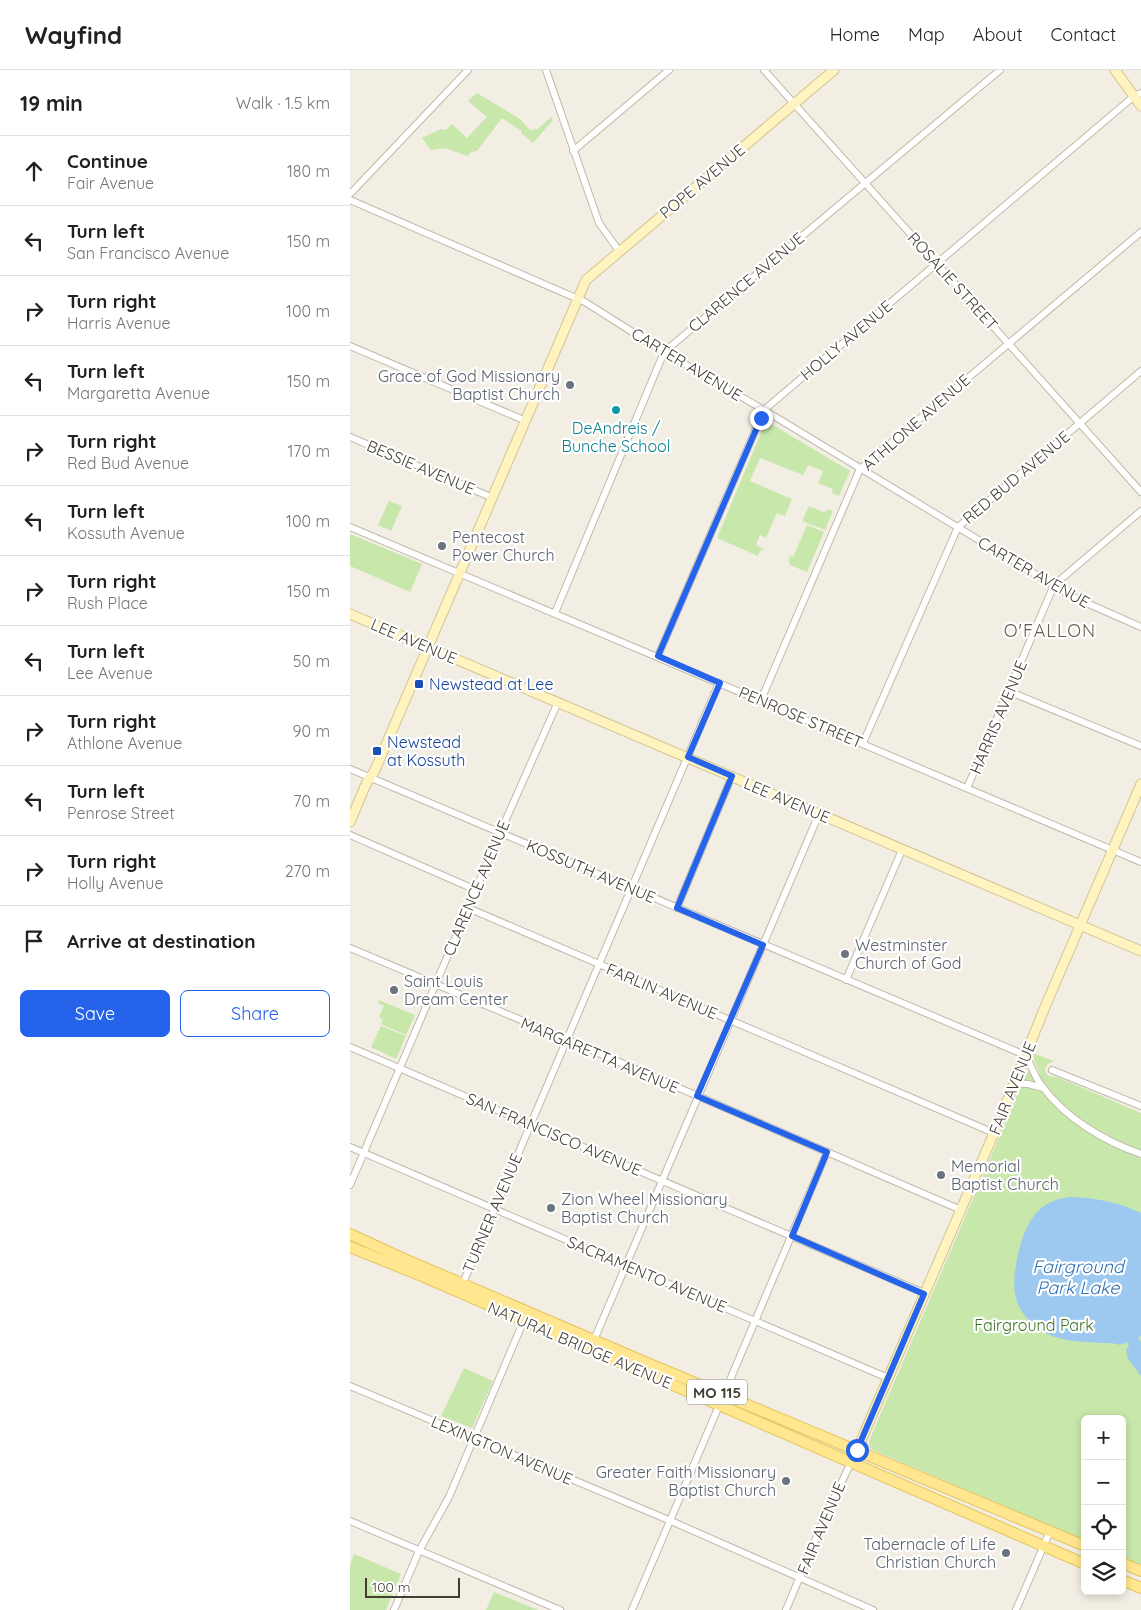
<!DOCTYPE html>
<meta charset="utf-8">
<style>
:root{--surface:#fff;--page:#f2f2f2;--text:#202124;--muted:#757577;--line:#e0e0e0;--accent:#2563eb}
body{margin:0;font-family:Quicksand,sans-serif;background:var(--page);color:var(--text)}
.controls{position:absolute;right:15px;bottom:15px;display:grid;overflow:hidden;border-radius:8px;box-shadow:0 2px 8px #0003}
.controls button{width:45px;height:45px;display:grid;place-items:center;padding:0;border:0;border-bottom:1px solid var(--line);background:var(--surface);color:var(--text);font:25px sans-serif}
.scale{position:absolute;left:15px;bottom:12px;width:95px;box-sizing:border-box;padding-left:5px;border:2px solid #433e33;border-top:0;font-size:14px;line-height:18px;white-space:nowrap;color:#433e33;-webkit-text-stroke:4px #fff;paint-order:stroke}
.stop{position:absolute;width:15px;height:15px;margin:-11px;border:4px solid #2563eb;border-radius:50%;background:#fff}
.stop.end{background:#2563eb;border-color:#fff;box-shadow:0 1px 5px #0008}
.list{margin:0;padding:0;list-style:none}
h2{display:flex;justify-content:space-between;align-items:center;height:65px;margin:0;padding:0 20px;font-size:21px}
h2 small{font-size:16px;font-weight:400;color:var(--muted)}
.list li{display:grid;grid-template-columns:32px 1fr auto;gap:15px;align-items:center;box-sizing:border-box;height:70px;padding:0 20px;border-top:1px solid var(--line)}
.list b{display:block;font-size:19px;white-space:nowrap}
.list p{margin:0;font-size:16px;white-space:nowrap;color:var(--muted)}
.list em{font-size:16px;font-style:normal;color:var(--muted)}
.actions{display:flex;gap:10px;padding:15px 20px}
.actions a{flex:1;padding:11px 0;border:1px solid var(--accent);border-radius:8px;text-align:center;font-size:18px;color:var(--accent)}
.actions .main{background:var(--accent);color:#fff}
.icon{flex:none;width:28px;height:28px;fill:none;stroke:currentColor;stroke-width:2;stroke-linecap:round;stroke-linejoin:round}
.map{position:relative;flex:none;width:791px;height:1540px;overflow:hidden}
header{display:flex;align-items:center;gap:30px;box-sizing:border-box;height:70px;padding:0 25px;background:var(--surface);border-bottom:1px solid var(--line)}
header strong{font-size:24px}
nav{display:flex;gap:28px;margin-inline-start:auto;font-size:18px}
main{display:flex}
aside{flex:1;background:var(--surface)}
.map>svg:first-child{display:block}
</style>
<header>
<strong>Wayfind</strong>
<nav><a>Home</a><a>Map</a><a>About</a><a>Contact</a></nav>
</header>
<main>
<aside>
<h2>19 min<small>Walk · 1.5 km</small></h2>
<ul class="list">
<li><svg class="icon" aria-label="ahead" viewBox="0 0 24 24"><path d="M12 20V5M6 11l6-6 6 6"/></svg><div><b>Continue</b><p>Fair Avenue</p></div><em>180 m</em></li>
<li><svg class="icon" aria-label="left" viewBox="0 0 24 24"><path d="M17 20v-9H6M10 6l-5 5 5 5"/></svg><div><b>Turn left</b><p>San Francisco Avenue</p></div><em>150 m</em></li>
<li><svg class="icon" aria-label="right" viewBox="0 0 24 24"><path d="M7 20v-9h11M14 6l5 5-5 5"/></svg><div><b>Turn right</b><p>Harris Avenue</p></div><em>100 m</em></li>
<li><svg class="icon" aria-label="left" viewBox="0 0 24 24"><path d="M17 20v-9H6M10 6l-5 5 5 5"/></svg><div><b>Turn left</b><p>Margaretta Avenue</p></div><em>150 m</em></li>
<li><svg class="icon" aria-label="right" viewBox="0 0 24 24"><path d="M7 20v-9h11M14 6l5 5-5 5"/></svg><div><b>Turn right</b><p>Red Bud Avenue</p></div><em>170 m</em></li>
<li><svg class="icon" aria-label="left" viewBox="0 0 24 24"><path d="M17 20v-9H6M10 6l-5 5 5 5"/></svg><div><b>Turn left</b><p>Kossuth Avenue</p></div><em>100 m</em></li>
<li><svg class="icon" aria-label="right" viewBox="0 0 24 24"><path d="M7 20v-9h11M14 6l5 5-5 5"/></svg><div><b>Turn right</b><p>Rush Place</p></div><em>150 m</em></li>
<li><svg class="icon" aria-label="left" viewBox="0 0 24 24"><path d="M17 20v-9H6M10 6l-5 5 5 5"/></svg><div><b>Turn left</b><p>Lee Avenue</p></div><em>50 m</em></li>
<li><svg class="icon" aria-label="right" viewBox="0 0 24 24"><path d="M7 20v-9h11M14 6l5 5-5 5"/></svg><div><b>Turn right</b><p>Athlone Avenue</p></div><em>90 m</em></li>
<li><svg class="icon" aria-label="left" viewBox="0 0 24 24"><path d="M17 20v-9H6M10 6l-5 5 5 5"/></svg><div><b>Turn left</b><p>Penrose Street</p></div><em>70 m</em></li>
<li><svg class="icon" aria-label="right" viewBox="0 0 24 24"><path d="M7 20v-9h11M14 6l5 5-5 5"/></svg><div><b>Turn right</b><p>Holly Avenue</p></div><em>270 m</em></li>
<li><svg class="icon" aria-label="arrive" viewBox="0 0 24 24"><path d="M6 21V4h12l-3 4 3 4H6"/></svg><div><b>Arrive at destination</b></div></li>
</ul>
<div class="actions"><a class="main">Save</a><a>Share</a></div>
</aside>
<div class="map">
<svg width="791" height="1540" viewBox="0 0 791 1540">
<rect width="100%" height="100%" fill="#f2eee3"/>
<!-- green -->
<g fill="#c8e7ab">
<path d="M 127,23 L 170,49 L 180,60 L 188,59 L 201,47 L 203,50 L 183,73 L 171,63 L 172,61 L 152,48 L 127,81 L 121,82 L 118,86 L 95,78 L 81,80 L 72,68 L 91,59 L 96,60 L 102,54 L 117,68 L 137,47 L 118,31 Z"/>
<path d="M 416,351 L 500,401 L 489,426 L 482,423 L 483,419 L 468,413 L 473,401 L 458,395 L 453,405 L 410,388 L 400,411 L 442,429 L 435,446 L 427,443 L 416,468 L 410,465 L 406,475 L 414,479 L 410,481 L 408,486 L 367,468 Z"/>
<path d="M 39,431 L 52,436 L 41,461 L 28,455 Z"/>
<path d="M 459,436 L 473,442 L 477,441 L 478,439 L 483,441 L 475,460 L 452,451 Z"/>
<path d="M 457,455 L 474,462 L 457,502 L 440,495 L 439,491 L 440,486 L 443,487 Z"/>
<path d="M 0,464 L 72,494 L 60,522 L 0,496 Z"/>
<path d="M 29,930 L 65,945 L 56,965 L 31,954 L 33,950 L 29,947 L 34,936 L 28,933 Z"/>
<path d="M 31,956 L 56,966 L 46,989 L 21,977 Z"/>
<path d="M 685,984 L 704,991 L 698,994 L 695,999 C 695,1007 701,1006 707,1007 L 791,1043 L 791,1496 L 772,1487 L 772,1349 L 735,1349 L 735,1471 L 523,1380 L 519,1377 L 519,1371 L 670,1019 L 675,1001 L 690,1004 L 682,985 Z"/>
<path d="M 114,1298 L 143,1311 L 122,1358 L 91,1346 Z"/>
<path d="M 4,1484 L 51,1504 L 36,1540 L 0,1540 L 0,1495 Z"/>
<path d="M 144,1522 L 188,1540 L 136,1540 Z"/>
</g>
<!-- water -->
<path fill="#9dc9f0" d="M 720,1127 C 743,1127 771,1133 791,1143 L 791,1266 L 788,1267 L 791,1272 L 791,1306 L 778,1289 L 776,1279 L 779,1277 L 777,1272 L 770,1275 C 764,1273 758,1273 751,1273 C 733,1272 707,1271 692,1261 C 661,1241 661,1216 668,1184 C 676,1153 686,1131 720,1127 Z"/>
<g fill="none" stroke-linecap="round" stroke-linejoin="round">
<!-- street casing -->
<g stroke="#c0b9a8" stroke-width="8">
<g id="street">
<path d="M 196,0 L 249,153 L 269,181"/>
<path d="M 414,0 L 791,422"/>
<path d="M 223,81 L 319,0"/>
<path d="M 0,124 L 118,0"/>
<path d="M 0,130 L 235,232 L 314,282 L 414,340 L 723,527 L 791,557"/>
<path d="M 0,276 L 176,351"/>
<path d="M 0,367 L 143,428"/>
<path d="M 0,457 L 791,792"/>
<path d="M 205,543 L 314,282 L 650,0"/>
<path d="M 308,586 L 414,340 L 783,27 L 791,23"/>
<path d="M 658,621 L 791,676"/>
<path d="M 411,630 L 510,399 L 791,162"/>
<path d="M 513,673 L 608,457 L 791,301"/>
<path d="M 0,699 L 675,985 C 682,995 684,1007 692,1016 C 715,1048 754,1071 791,1084"/>
<path d="M 617,718 L 704,515 L 791,441"/>
<path d="M 0,765 L 126,820"/>
<path d="M 118,838 L 644,1063"/>
<path d="M 327,838 L 382,706"/>
<path d="M 0,878 L 223,972 L 611,1140"/>
<path d="M 496,910 L 552,780"/>
<path d="M 0,977 L 574,1223"/>
<path d="M 702,1000 L 791,1036"/>
<path d="M 664,1013 L 678,1014 L 693,1018"/>
<path d="M 0,1077 L 538,1308"/>
<path d="M 0,1115 L 150,763 L 208,632"/>
<path d="M 113,1213 L 369,613"/>
<path d="M 244,1270 L 469,744"/>
<path d="M 0,1316 L 321,1451 L 523,1540"/>
<path d="M 0,1451 L 210,1540"/>
<path d="M 44,1540 L 69,1481 L 99,1427 L 174,1250"/>
<path d="M 282,1540 L 477,1082"/>
<path d="M 436,1540 L 474,1449 L 507,1380"/>
<path d="M 666,1540 L 700,1461"/>
</g>
</g>
<!-- secondary casing -->
<g stroke="#d2c592" stroke-width="11">
<g id="secondary">
<path d="M 765,0 L 791,36"/>
<path d="M 0,544 L 791,881"/>
<path d="M 0,752 L 16,714 L 25,700 L 236,210 L 484,0"/>
<path d="M 507,1380 L 644,1063 L 695,937 L 791,714"/>
</g>
</g>
<!-- primary casing -->
<g stroke="#e3c45f" stroke-width="12">
<g id="primary">
<path d="M 0,1164 L 52,1188 L 295,1292 L 735,1476"/>
<path d="M 0,1177 L 72,1206 L 735,1494"/>
<path d="M 772,1493 L 791,1501"/>
<path d="M 772,1510 L 791,1518"/>
</g>
</g>
<!-- street -->
<use href="#street" stroke="#fff" stroke-width="6"/>
<!-- secondary -->
<use href="#secondary" stroke="#fff4c0" stroke-width="9"/>
<!-- primary -->
<use href="#primary" stroke="#ffe68f" stroke-width="10"/>
</g>
<g fill="none" stroke-linecap="round" stroke-linejoin="round">
<!-- route -->
<path stroke="#2563eb" stroke-width="6" d="M 411,348 L 308,586 L 370,613 L 338,687 L 382,706 L 327,838 L 413,875 L 347,1026 L 477,1082 L 442,1166 L 574,1224 L 507,1380"/>
</g>
<!-- markers -->
<g fill="#6b7280" stroke="#fff" stroke-width="2">
<circle cx="220" cy="315" r="5"/>
<circle cx="92" cy="476" r="5"/>
<circle cx="495" cy="884" r="5"/>
<circle cx="44" cy="920" r="5"/>
<circle cx="591" cy="1105" r="5"/>
<circle cx="201" cy="1138" r="5"/>
<circle cx="436" cy="1411" r="5"/>
<circle cx="656" cy="1483" r="5"/>
</g>
<circle fill="#0f9aa8" stroke="#fff" stroke-width="2" cx="266" cy="340" r="5"/>
<g fill="#1a4fb4" stroke="#fff" stroke-width="2">
<rect x="64" y="609" width="10" height="10" rx="2.5"/>
<rect x="22" y="676" width="10" height="10" rx="2.5"/>
</g>
<g text-anchor="middle" dominant-baseline="central" stroke-width="4.5" stroke-linejoin="round" paint-order="stroke">
<!-- shield labels -->
<rect fill="#fff" stroke="#7b7870" stroke-width="1" x="337" y="1309.5" width="60" height="25" rx="4"/>
<g font-size="15" font-weight="bold" fill="#433e33">
<text x="367" y="1322">MO 115</text>
</g>
<!-- street labels -->
<g font-size="16" fill="#433e33" stroke="#fff">
<text transform="translate(352 111) rotate(-40)">POPE AVENUE</text>
<text transform="translate(603 211) rotate(48)">ROSALIE STREET</text>
<text transform="translate(396 212) rotate(-40)">CLARENCE AVENUE</text>
<text transform="translate(496 270) rotate(-40)">HOLLY AVENUE</text>
<text transform="translate(337 294) rotate(31)">CARTER AVENUE</text>
<text transform="translate(566 352) rotate(-41)">ATHLONE AVENUE</text>
<text transform="translate(71 397) rotate(23)">BESSIE AVENUE</text>
<text transform="translate(666 407) rotate(-40)">RED BUD AVENUE</text>
<text transform="translate(684 502) rotate(30)">CARTER AVENUE</text>
<text transform="translate(64 571) rotate(23)">LEE AVENUE</text>
<text transform="translate(451 647) rotate(23)">PENROSE STREET</text>
<text transform="translate(648 647) rotate(-67)">HARRIS AVENUE</text>
<text transform="translate(437 730) rotate(23)">LEE AVENUE</text>
<text transform="translate(241 801) rotate(23)">KOSSUTH AVENUE</text>
<text transform="translate(126 818) rotate(-67)">CLARENCE AVENUE</text>
<text transform="translate(312 921) rotate(23)">FARLIN AVENUE</text>
<text transform="translate(250 985) rotate(23)">MARGARETTA AVENUE</text>
<text transform="translate(662 1018) rotate(-68)">FAIR AVENUE</text>
<text transform="translate(204 1064) rotate(23)">SAN FRANCISCO AVENUE</text>
<text transform="translate(142 1143) rotate(-67)">TURNER AVENUE</text>
<text transform="translate(297 1204) rotate(23)">SACRAMENTO AVENUE</text>
<text transform="translate(230 1275) rotate(23)">NATURAL BRIDGE AVENUE</text>
<text transform="translate(152 1380) rotate(23)">LEXINGTON AVENUE</text>
<text transform="translate(471 1458) rotate(-67)">FAIR AVENUE</text>
</g>
<!-- worship labels -->
<g font-size="16" fill="#5b616d" stroke="#fff" text-anchor="start">
<text x="210" y="306" text-anchor="end">Grace of God Missionary<tspan x="210" dy="18">Baptist Church</tspan></text>
<text x="102" y="467">Pentecost<tspan x="102" dy="18">Power Church</tspan></text>
<text x="505" y="875">Westminster<tspan x="505" dy="18">Church of God</tspan></text>
<text x="54" y="911">Saint Louis<tspan x="54" dy="18">Dream Center</tspan></text>
<text x="601" y="1096">Memorial<tspan x="601" dy="18">Baptist Church</tspan></text>
<text x="211" y="1129">Zion Wheel Missionary<tspan x="211" dy="18">Baptist Church</tspan></text>
<text x="426" y="1402" text-anchor="end">Greater Faith Missionary<tspan x="426" dy="18">Baptist Church</tspan></text>
<text x="646" y="1474" text-anchor="end">Tabernacle of Life<tspan x="646" dy="18">Christian Church</tspan></text>
</g>
<!-- culture labels -->
<g font-size="16" fill="#0d838f" stroke="#fff">
<text x="266" y="358">DeAndreis /<tspan x="266" dy="18">Bunche School</tspan></text>
</g>
<!-- transit labels -->
<g font-size="16" fill="#164399" stroke="#fff" text-anchor="start">
<text x="79" y="614">Newstead at Lee</text>
<text x="37" y="672">Newstead<tspan x="37" dy="18">at Kossuth</tspan></text>
</g>
<!-- park labels -->
<g font-size="16" fill="#3f7427" stroke="#fff">
<text x="684" y="1255">Fairground Park</text>
</g>
<!-- neighbourhood labels -->
<g font-size="18" letter-spacing="1" fill="#665d4a" stroke="#fff">
<text x="700" y="560">O'FALLON</text>
</g>
<!-- water labels -->
<g font-size="18" font-style="italic" fill="#2d6faf" stroke="#fff">
<text x="728" y="1196">Fairground<tspan x="728" dy="21">Park Lake</tspan></text>
</g>
</g>
</svg>
<div class="controls">
<button>+</button>
<button>−</button>
<button><svg class="icon" aria-label="locate" viewBox="0 0 24 24"><circle cx="12" cy="12" r="6"/><path d="M12 2v4M12 18v4M2 12h4M18 12h4"/></svg></button>
<button><svg class="icon" aria-label="layers" viewBox="0 0 24 24"><path d="M12 4l9 5-9 5-9-5zM3 14l9 5 9-5"/></svg></button>
</div>
<div class="scale">100 m</div>
<div class="stop" style="left:507px;top:1380px"></div>
<div class="stop end" style="left:411px;top:348px"></div>
</div>
</main>
